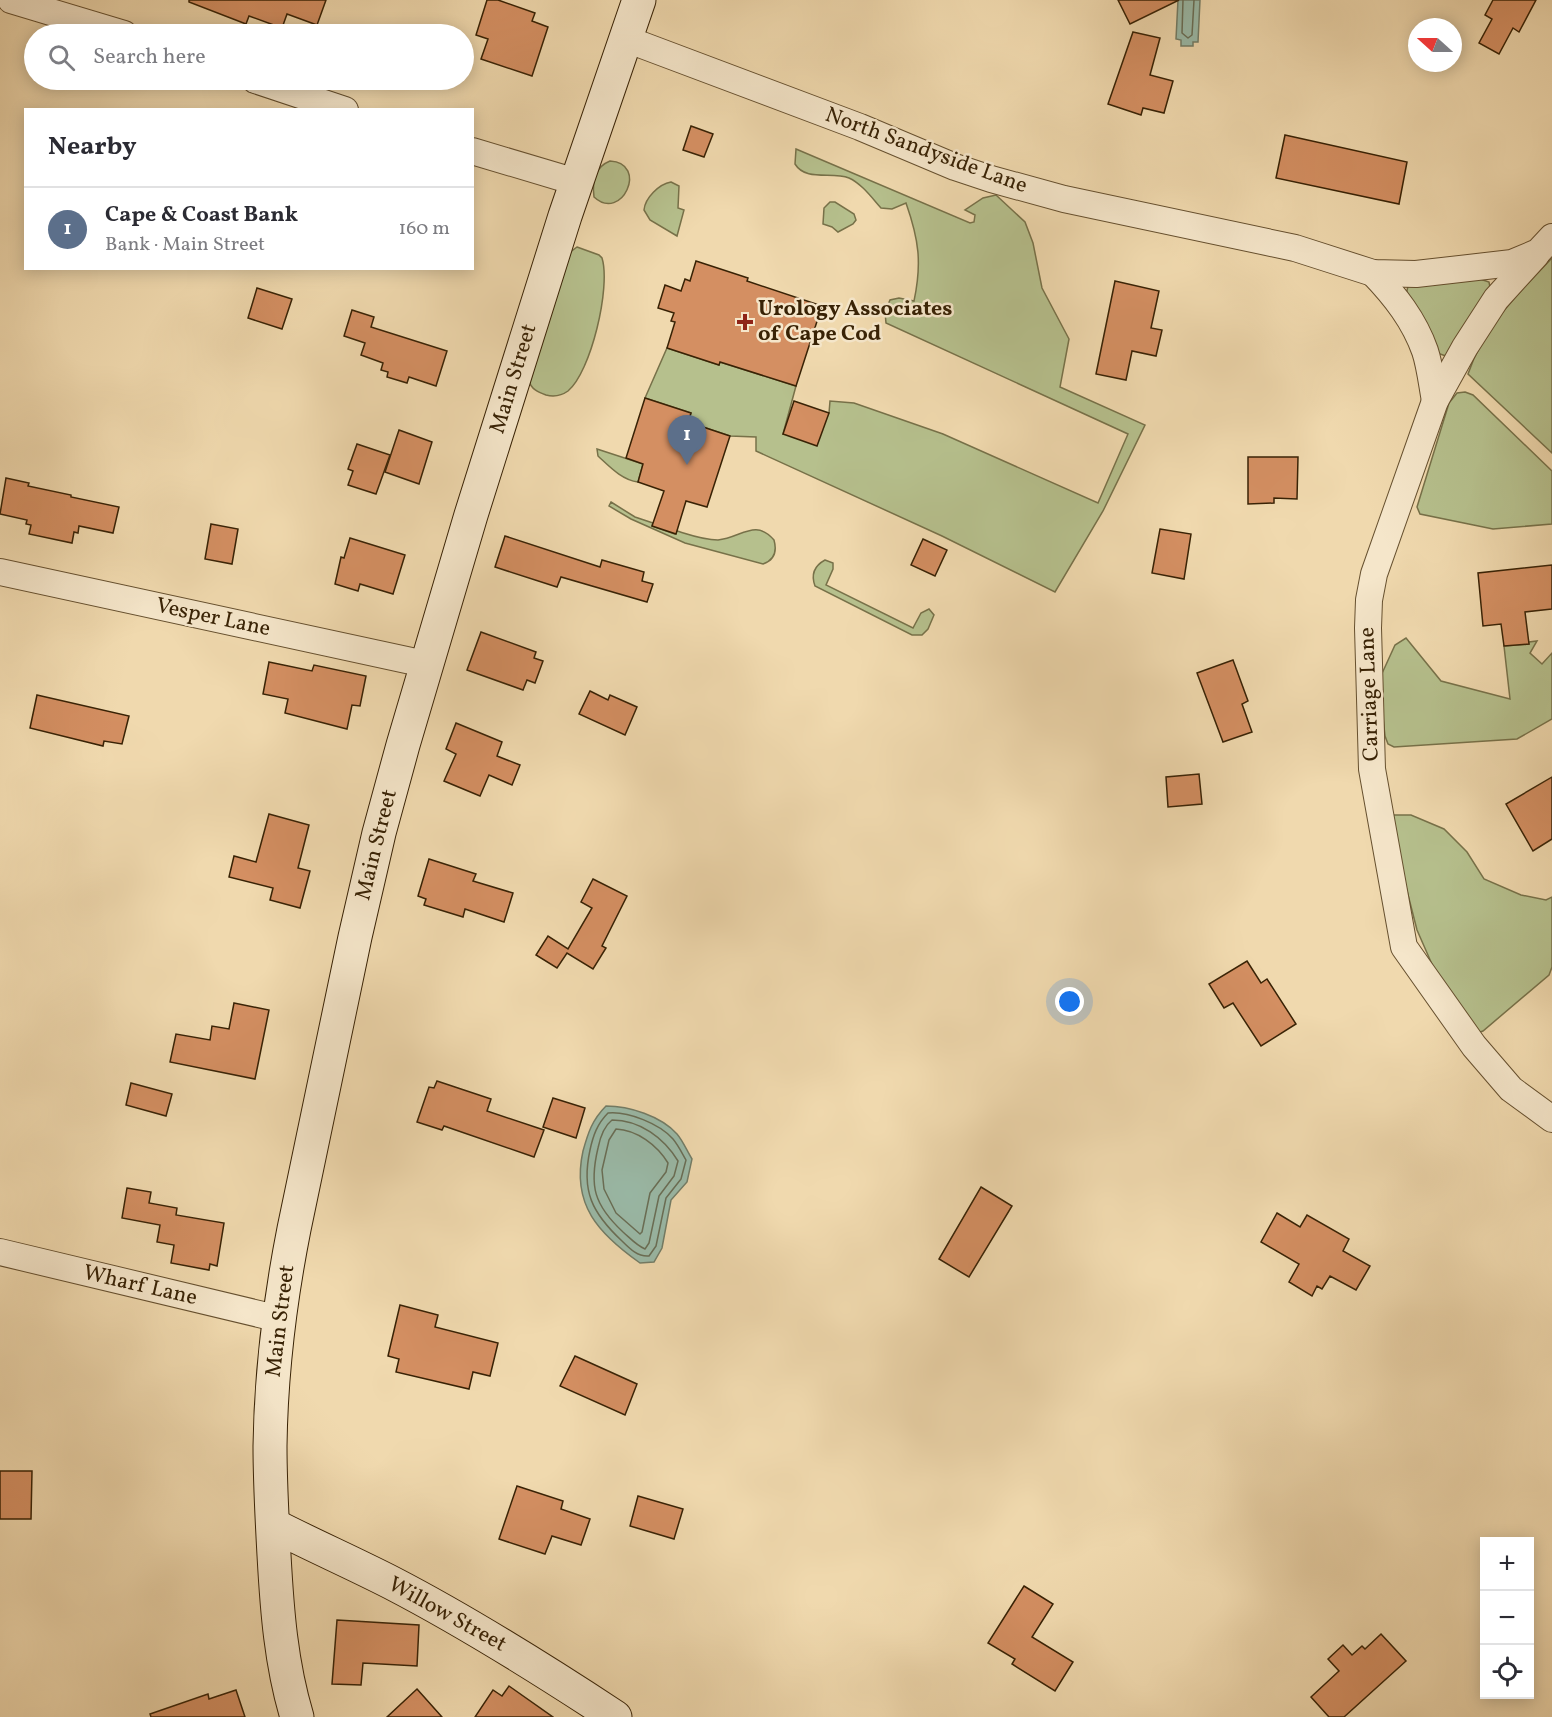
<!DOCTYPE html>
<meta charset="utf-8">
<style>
:root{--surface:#fff;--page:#f2f2f3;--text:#2b2b33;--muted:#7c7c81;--line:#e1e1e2;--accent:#8f2418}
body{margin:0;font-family:Vollkorn,serif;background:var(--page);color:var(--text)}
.controls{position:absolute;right:18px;bottom:18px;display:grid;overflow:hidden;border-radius:0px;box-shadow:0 3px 15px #0003}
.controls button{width:54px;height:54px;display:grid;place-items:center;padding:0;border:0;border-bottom:2px solid var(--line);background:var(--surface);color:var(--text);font:30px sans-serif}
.compass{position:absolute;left:1408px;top:18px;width:54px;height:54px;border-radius:50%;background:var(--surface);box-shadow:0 3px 15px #0003;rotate:291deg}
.you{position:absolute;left:1070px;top:1002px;width:21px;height:21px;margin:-15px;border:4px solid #fff;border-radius:50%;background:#1a73e8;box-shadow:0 0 0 9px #1a73e833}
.badge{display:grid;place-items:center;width:39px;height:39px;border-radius:50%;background:var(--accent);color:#fff;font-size:20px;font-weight:700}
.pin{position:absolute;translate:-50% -50px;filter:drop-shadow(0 2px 3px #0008)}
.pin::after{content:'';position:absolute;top:32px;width:21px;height:18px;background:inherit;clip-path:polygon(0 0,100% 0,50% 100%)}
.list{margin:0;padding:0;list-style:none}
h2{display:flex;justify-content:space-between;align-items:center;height:78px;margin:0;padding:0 24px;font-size:26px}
h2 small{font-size:20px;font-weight:400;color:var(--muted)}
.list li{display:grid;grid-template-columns:39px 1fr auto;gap:18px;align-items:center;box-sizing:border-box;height:84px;padding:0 24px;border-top:2px solid var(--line)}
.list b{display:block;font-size:22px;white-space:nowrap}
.list p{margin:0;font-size:20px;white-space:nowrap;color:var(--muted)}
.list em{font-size:20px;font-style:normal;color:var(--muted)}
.icon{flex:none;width:33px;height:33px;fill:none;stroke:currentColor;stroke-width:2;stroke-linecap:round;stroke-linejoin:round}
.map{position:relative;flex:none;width:1552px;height:1717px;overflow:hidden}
.search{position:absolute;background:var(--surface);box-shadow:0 3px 15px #0003;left:24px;top:24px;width:450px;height:66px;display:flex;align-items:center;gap:15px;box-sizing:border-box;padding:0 21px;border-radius:33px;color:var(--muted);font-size:22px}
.panel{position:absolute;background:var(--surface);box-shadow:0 3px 15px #0003;left:24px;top:108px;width:450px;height:162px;border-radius:0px}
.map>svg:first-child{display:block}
</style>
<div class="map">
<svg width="1552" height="1717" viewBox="0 0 1552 1717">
<rect width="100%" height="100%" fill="#f0d9ae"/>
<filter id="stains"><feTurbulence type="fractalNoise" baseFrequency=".00333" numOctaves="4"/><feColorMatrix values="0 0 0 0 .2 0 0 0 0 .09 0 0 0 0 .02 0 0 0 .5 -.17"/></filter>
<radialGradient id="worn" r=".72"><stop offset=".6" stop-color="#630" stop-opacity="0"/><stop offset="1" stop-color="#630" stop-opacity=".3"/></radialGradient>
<!-- green -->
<g fill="#b6c08d" stroke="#777149" stroke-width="1.5">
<path d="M 796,149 L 970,223 L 974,222 L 975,215 L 965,210 L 983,198 L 996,195 L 1025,222 L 1033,243 L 1042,288 L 1069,339 L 1060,387 L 1145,425 L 1103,511 L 1055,592 L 942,536 L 756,451 L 756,437 L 730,436 L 688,422 L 691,413 L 645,398 L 667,348 L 719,365 L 720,362 L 796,386 L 783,434 L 829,413 L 830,401 L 854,403 L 943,434 L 1098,503 L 1128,434 L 886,323 L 885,312 L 890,300 L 899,298 L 914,301 C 922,263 919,240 906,203 L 892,209 L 881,208 C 872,198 862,184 849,178 C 832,171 806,182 795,164 Z"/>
<path d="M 610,161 C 649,163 622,223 594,197 C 592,182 595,167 610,161 Z"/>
<path d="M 671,182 L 679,186 L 678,208 L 684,210 L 677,236 L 650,220 L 644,210 C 645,198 659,184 671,182 Z"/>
<path d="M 830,202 L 835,202 L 854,214 L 856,220 L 853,224 L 838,232 L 832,227 L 823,224 L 824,208 Z"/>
<path d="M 577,247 L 599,255 L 602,258 C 611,287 591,372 568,391 C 561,396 554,397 546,395 C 538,392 531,389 529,381 L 569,253 Z"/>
<path d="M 1552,258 L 1552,453 L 1468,374 C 1483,328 1519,292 1552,258 Z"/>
<path d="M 1480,279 L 1489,282 L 1490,287 L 1446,356 L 1437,353 L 1406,295 L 1408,286 Z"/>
<path d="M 1465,392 L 1473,395 L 1552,471 L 1552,524 L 1493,529 L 1420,514 L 1417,507 L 1449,403 L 1457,393 Z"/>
<path d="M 597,449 L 643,464 L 638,482 C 622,480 610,467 598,456 Z"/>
<path d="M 611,502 L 635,517 L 653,523 L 652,526 L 675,534 L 677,531 C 690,535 704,540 718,540 C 741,538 755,518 774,540 C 777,551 775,560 763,564 L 685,543 L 631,519 L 609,506 Z"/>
<path d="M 825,560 L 833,563 L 833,569 L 826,585 L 913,628 L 921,613 L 929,609 L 934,615 L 928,629 L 922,635 L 912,635 L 815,586 C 811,575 814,566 825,560 Z"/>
<path d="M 1406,638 L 1441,681 L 1510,699 L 1504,646 L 1529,644 L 1529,642 L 1537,641 L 1530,653 L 1542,664 L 1552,653 L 1552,719 L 1517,739 L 1394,747 L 1388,744 L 1385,736 L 1379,680 L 1395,645 Z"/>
<path d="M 1392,815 L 1411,815 L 1444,829 L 1467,852 L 1484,879 L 1521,895 L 1546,900 L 1552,897 L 1552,967 L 1549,975 L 1483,1031 L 1477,1033 L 1438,978 L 1417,930 L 1390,824 Z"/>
</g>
<!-- water -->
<g fill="#9abaa8" stroke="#737d67" stroke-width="1.5">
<path d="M 1178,0 L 1200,0 L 1198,42 L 1193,42 L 1193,46 L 1181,46 L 1181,40 L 1176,39 Z"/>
<path d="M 606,1106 C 629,1106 661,1116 677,1134 C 683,1141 687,1151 692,1159 L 687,1182 L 671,1200 L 662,1248 L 654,1262 L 640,1263 C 599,1234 571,1205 583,1151 C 588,1133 592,1120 606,1106 Z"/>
</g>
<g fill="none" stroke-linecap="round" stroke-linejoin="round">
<!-- shore -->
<g stroke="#696e56" stroke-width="1.5">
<path d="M 1183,0 L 1182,33 L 1188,38 L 1192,35 L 1194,0"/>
<path d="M 608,1113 C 628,1111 660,1124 673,1139 C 678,1145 682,1153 686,1160 L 681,1179 L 666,1198 L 656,1246 L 649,1256 C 638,1257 630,1249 622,1241 C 592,1213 581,1191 590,1150 C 593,1136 597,1124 608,1113 Z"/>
<path d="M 612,1120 C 640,1120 664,1138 678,1161 L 674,1176 L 659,1196 L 649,1243 L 645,1249 C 636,1245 630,1238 623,1232 C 594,1205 589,1186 598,1148 C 600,1138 603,1127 612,1120 Z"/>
<path d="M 616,1129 C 637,1130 657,1145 668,1163 L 666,1172 L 650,1193 L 642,1232 L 640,1234 L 616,1213 L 604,1189 L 602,1170 L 609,1140 Z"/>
</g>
</g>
<!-- building -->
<g fill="#d48f62" stroke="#382205" stroke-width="1.5">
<path d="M 189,0 L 326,0 L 317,25 L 287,14 L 282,28 L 249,16 L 246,24 L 189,2 Z"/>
<path d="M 487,0 L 498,0 L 535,13 L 532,21 L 548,27 L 532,76 L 481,59 L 488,39 L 476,35 Z"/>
<path d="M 1118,0 L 1179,0 L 1130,24 Z"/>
<path d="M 1493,0 L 1536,0 L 1519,32 L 1513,28 L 1499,54 L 1479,43 L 1492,19 L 1485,15 Z"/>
<path d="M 1133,32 L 1160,38 L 1150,75 L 1173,81 L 1164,113 L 1143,108 L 1141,115 L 1108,104 Z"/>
<path d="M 691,126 L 713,134 L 704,157 L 683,150 Z"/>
<path d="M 1285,135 L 1407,162 L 1399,204 L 1276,178 Z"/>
<path d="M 696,261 L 748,278 L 747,281 L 822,306 L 796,386 L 720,362 L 719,365 L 667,348 L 675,322 L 671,321 L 674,313 L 658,308 L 665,285 L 681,291 L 685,279 L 690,281 Z"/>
<path d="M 1115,281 L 1159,291 L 1151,328 L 1162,330 L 1156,356 L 1132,351 L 1126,380 L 1096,374 Z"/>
<path d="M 257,288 L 292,299 L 282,329 L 248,318 Z"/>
<path d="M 352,310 L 374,317 L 371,327 L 447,351 L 436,386 L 409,377 L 407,383 L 387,377 L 388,372 L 381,370 L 383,363 L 361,355 L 365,343 L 344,336 Z"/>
<path d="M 645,398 L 691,413 L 688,422 L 730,436 L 707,507 L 686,501 L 676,534 L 652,526 L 664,491 L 638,482 L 643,464 L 626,458 Z"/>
<path d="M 794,401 L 829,413 L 817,446 L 783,434 Z"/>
<path d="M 399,430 L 432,442 L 419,484 L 385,472 Z"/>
<path d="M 357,444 L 390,455 L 376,494 L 348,485 L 353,471 L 348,469 Z"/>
<path d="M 1248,457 L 1298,457 L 1297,499 L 1274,498 L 1274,503 L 1248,504 Z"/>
<path d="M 6,478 L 29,483 L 28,486 L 71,495 L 71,497 L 119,507 L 113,533 L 79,526 L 78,533 L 74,532 L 72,543 L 29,534 L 31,525 L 26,524 L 27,520 L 0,514 Z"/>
<path d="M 211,524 L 238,529 L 232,564 L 205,559 Z"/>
<path d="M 1160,529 L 1191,534 L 1184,579 L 1152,573 Z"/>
<path d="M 505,536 L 600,567 L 602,560 L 644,572 L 642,581 L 653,584 L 647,602 L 561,577 L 557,587 L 495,567 Z"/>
<path d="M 350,538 L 405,555 L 393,594 L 360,584 L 358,591 L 335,584 L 341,557 L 344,558 Z"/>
<path d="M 923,539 L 947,550 L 935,576 L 911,565 Z"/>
<path d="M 1552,565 L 1552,609 L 1525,612 L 1529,644 L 1504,646 L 1501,624 L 1483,626 L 1478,573 Z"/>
<path d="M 481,632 L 536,652 L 534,658 L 543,661 L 535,683 L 527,680 L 523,690 L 467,670 Z"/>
<path d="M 1233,660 L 1248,701 L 1242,704 L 1252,732 L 1223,742 L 1197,673 Z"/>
<path d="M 269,662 L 312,671 L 314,665 L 366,676 L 360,706 L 352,705 L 347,729 L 285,713 L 288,699 L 263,694 Z"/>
<path d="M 590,691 L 608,700 L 610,695 L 637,707 L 625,735 L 579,714 Z"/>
<path d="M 37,695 L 129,716 L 122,744 L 104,741 L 103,746 L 30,728 Z"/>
<path d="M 456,723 L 502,742 L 497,756 L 520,765 L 512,785 L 489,775 L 480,796 L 444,781 L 456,754 L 446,749 Z"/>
<path d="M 1199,774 L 1202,804 L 1168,807 L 1166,777 Z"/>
<path d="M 1552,777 L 1552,839 L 1533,851 L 1506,804 Z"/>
<path d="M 269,814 L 309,825 L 298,868 L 310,871 L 300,908 L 270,900 L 273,888 L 229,877 L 234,856 L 256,862 Z"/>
<path d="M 429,859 L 476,874 L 473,881 L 513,893 L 504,922 L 465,909 L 463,917 L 424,905 L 426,899 L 418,896 Z"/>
<path d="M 593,879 L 627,896 L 602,946 L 606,948 L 593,969 L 567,953 L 557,968 L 536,955 L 548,936 L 568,949 L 592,908 L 581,902 Z"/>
<path d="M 1247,961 L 1261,983 L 1267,979 L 1296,1024 L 1261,1046 L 1233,1003 L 1224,1008 L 1209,984 Z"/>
<path d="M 234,1003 L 269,1010 L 255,1079 L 170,1062 L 176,1034 L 210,1040 L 212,1026 L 229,1029 Z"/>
<path d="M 437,1081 L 491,1099 L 487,1111 L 544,1130 L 534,1157 L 444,1126 L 442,1130 L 417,1122 L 429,1087 L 434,1088 Z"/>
<path d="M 131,1083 L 172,1094 L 166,1116 L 126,1105 Z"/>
<path d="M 553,1098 L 585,1108 L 576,1138 L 543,1127 Z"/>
<path d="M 981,1187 L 1012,1206 L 969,1277 L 939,1259 Z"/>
<path d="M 127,1188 L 151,1192 L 149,1203 L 177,1208 L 176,1215 L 224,1223 L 217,1266 L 210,1264 L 209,1270 L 171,1263 L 174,1245 L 157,1242 L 160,1225 L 122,1218 Z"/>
<path d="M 1277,1213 L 1300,1227 L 1307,1215 L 1349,1239 L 1343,1251 L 1370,1266 L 1356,1290 L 1330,1276 L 1322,1289 L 1317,1286 L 1312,1296 L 1289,1282 L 1299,1264 L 1261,1242 Z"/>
<path d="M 400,1305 L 438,1315 L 435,1327 L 498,1343 L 490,1376 L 473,1372 L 469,1389 L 396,1372 L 399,1359 L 388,1356 Z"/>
<path d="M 575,1356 L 637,1384 L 625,1415 L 560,1386 Z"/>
<path d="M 0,1471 L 32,1471 L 31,1519 L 0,1519 Z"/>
<path d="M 517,1486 L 563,1501 L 561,1509 L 590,1519 L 581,1545 L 552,1536 L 545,1554 L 499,1539 Z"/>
<path d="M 638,1496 L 683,1509 L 674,1539 L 630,1526 Z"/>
<path d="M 1024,1586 L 1053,1604 L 1032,1637 L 1073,1662 L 1055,1691 L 1012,1664 L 1015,1659 L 988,1643 Z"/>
<path d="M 337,1620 L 419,1625 L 417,1666 L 363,1663 L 361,1685 L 332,1684 Z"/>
<path d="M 1381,1634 L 1406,1661 L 1344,1717 L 1329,1717 L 1311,1697 L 1339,1671 L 1328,1659 L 1343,1645 L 1352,1655 L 1362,1646 L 1365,1649 Z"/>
<path d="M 509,1686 L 553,1717 L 475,1717 L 493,1690 L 502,1696 Z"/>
<path d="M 417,1689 L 442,1717 L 387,1717 Z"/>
<path d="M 236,1690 L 245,1717 L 151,1717 L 150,1714 L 208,1694 L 209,1699 Z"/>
</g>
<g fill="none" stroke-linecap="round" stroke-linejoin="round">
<!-- street casing -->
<g stroke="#66502f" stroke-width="28">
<g id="street">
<path d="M 11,0 L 124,34"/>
<path d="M 626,39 L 860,127 L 955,167 L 991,179 L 1064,199 L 1295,248 L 1373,273 L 1416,274 L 1512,263 L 1538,252 L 1552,237"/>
<path d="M 255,80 L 345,110"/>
<path d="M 472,151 L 576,182"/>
<path d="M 1536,255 L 1496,299 L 1465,347 L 1435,401 L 1374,574 L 1369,600 L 1368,628 L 1372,769 L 1404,947 L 1474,1046 L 1511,1089 L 1552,1119"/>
<path d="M 1373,273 C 1395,296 1414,320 1425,351 C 1430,366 1432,385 1435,401"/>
<path d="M 0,572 L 425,664"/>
<path d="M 0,1252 L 280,1319"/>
</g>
</g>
<!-- secondary casing -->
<g stroke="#382205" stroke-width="35">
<g id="secondary">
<path d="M 273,1525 C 312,1545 353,1563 392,1583 C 469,1623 542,1669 615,1717"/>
<path d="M 297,1717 C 281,1664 277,1610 274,1555 C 272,1519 270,1482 270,1446 C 271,1373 280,1300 294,1229 L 355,937 L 379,833 L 403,745 L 471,515 L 565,216 L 639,0"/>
</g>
</g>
<!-- street -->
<use href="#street" stroke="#f5e6ca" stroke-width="26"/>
<!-- secondary -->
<use href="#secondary" stroke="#f5e6ca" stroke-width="33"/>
</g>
<!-- markers -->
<path fill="#8f2418" stroke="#f5e6ca" stroke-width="2" d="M742 313h6v6h6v6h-6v6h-6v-6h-6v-6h6z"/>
<g text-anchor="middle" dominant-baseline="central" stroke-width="5" stroke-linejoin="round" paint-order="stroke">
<!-- street labels -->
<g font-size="22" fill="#382205" stroke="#f5e6ca">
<text transform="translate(926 151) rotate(20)">North Sandyside Lane</text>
<text transform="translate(514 379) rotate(-73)">Main Street</text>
<text transform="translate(213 618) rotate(12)">Vesper Lane</text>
<text transform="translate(1370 694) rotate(-92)">Carriage Lane</text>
<text transform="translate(377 845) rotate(-76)">Main Street</text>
<text transform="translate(140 1286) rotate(13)">Wharf Lane</text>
<text transform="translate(281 1321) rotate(-83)">Main Street</text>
<text transform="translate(447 1615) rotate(29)">Willow Street</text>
</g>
<!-- poi labels -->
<g font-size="22" font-weight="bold" fill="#382205" stroke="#f5e6ca" text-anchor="start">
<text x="758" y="309">Urology Associates<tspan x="758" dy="25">of Cape Cod</tspan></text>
</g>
</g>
<rect width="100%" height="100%" filter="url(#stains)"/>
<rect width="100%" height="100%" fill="url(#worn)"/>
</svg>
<div class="controls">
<button>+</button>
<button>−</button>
<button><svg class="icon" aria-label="locate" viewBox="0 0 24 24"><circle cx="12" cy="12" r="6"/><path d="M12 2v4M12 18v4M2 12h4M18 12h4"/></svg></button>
</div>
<svg class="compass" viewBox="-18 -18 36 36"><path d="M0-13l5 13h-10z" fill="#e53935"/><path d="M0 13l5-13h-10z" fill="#7c7c81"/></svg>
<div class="you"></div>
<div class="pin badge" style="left:687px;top:465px;background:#5c6f8a">1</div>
<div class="search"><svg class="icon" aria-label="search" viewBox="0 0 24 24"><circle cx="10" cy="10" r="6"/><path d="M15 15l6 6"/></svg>Search here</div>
<section class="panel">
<h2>Nearby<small></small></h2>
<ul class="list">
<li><span class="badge" style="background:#5c6f8a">1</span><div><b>Cape &amp; Coast Bank</b><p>Bank · Main Street</p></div><em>160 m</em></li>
</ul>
</section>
</div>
